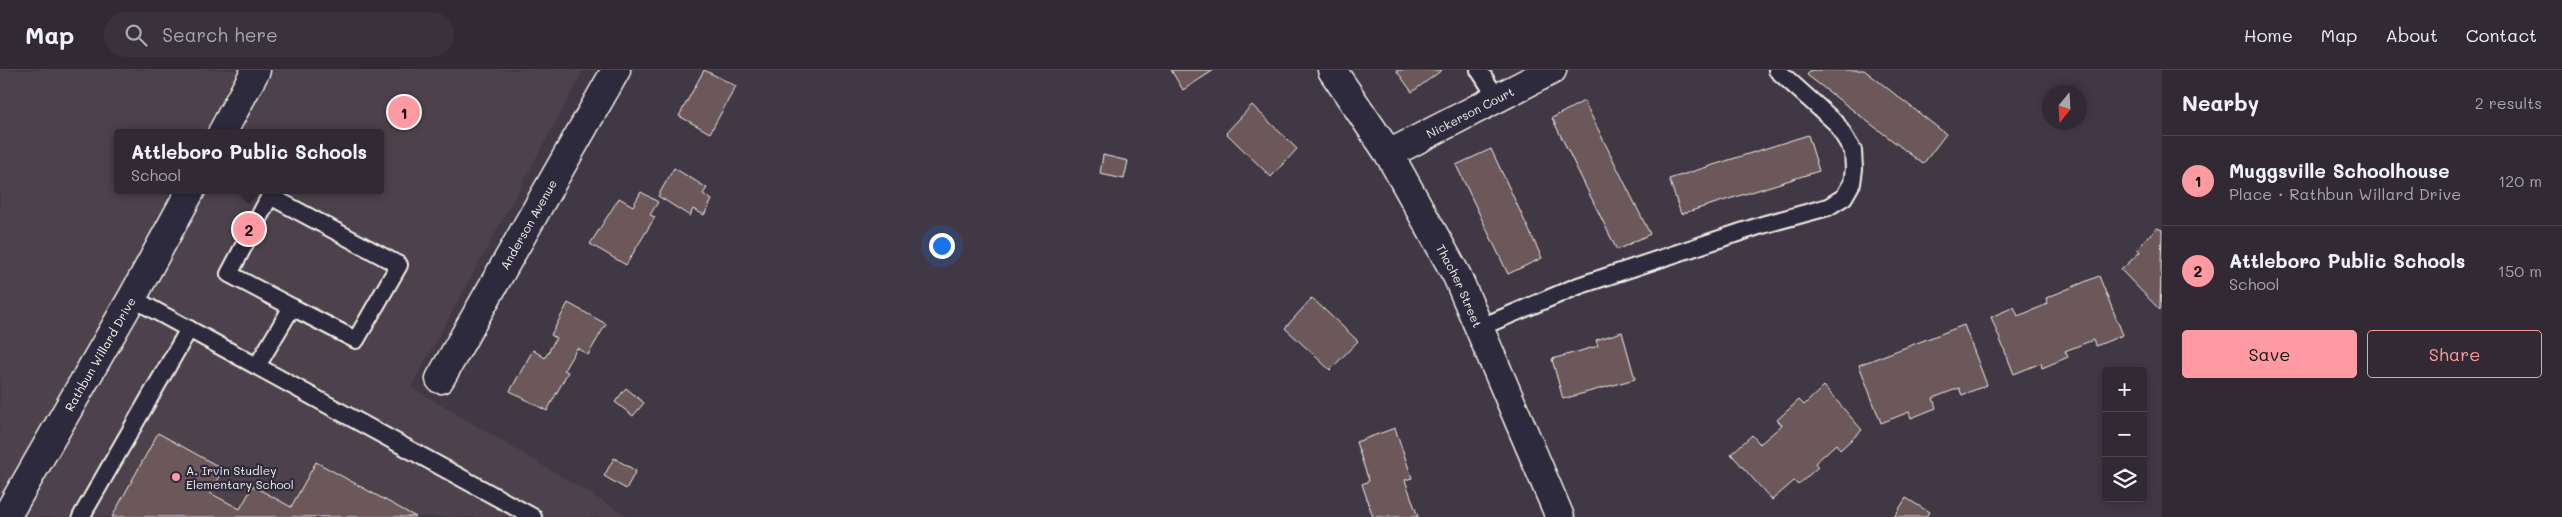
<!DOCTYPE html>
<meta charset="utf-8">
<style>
:root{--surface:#312a34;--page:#39323c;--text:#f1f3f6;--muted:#a8a7ac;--line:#4c464f;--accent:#ff9aa2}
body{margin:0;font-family:Mali,sans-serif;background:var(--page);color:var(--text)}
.controls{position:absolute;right:15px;bottom:15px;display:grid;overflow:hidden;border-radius:5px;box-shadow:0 2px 8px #0003}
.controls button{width:45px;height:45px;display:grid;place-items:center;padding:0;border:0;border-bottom:1px solid var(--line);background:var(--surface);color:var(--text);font:25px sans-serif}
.compass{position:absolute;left:2042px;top:15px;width:45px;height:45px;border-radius:50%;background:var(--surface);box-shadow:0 2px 8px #0003;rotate:198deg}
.you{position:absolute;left:941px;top:175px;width:18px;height:18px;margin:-12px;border:4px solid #fff;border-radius:50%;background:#1a73e8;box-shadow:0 0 0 8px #1a73e833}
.badge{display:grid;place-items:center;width:32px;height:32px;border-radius:50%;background:var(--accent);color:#111;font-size:16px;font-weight:700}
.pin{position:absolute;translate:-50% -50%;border:2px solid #fff;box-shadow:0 1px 5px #0006}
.popup{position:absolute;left:114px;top:59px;width:270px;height:65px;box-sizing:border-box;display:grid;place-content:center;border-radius:5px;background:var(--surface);filter:drop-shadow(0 1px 4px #0005);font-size:16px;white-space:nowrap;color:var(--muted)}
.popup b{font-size:19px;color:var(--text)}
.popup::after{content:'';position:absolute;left:50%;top:100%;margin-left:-10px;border:10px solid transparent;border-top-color:var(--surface)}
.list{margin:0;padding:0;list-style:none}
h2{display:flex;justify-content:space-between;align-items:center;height:65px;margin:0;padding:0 20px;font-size:21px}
h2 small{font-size:16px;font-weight:400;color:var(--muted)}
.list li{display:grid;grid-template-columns:32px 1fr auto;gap:15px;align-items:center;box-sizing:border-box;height:90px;padding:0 20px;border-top:1px solid var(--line)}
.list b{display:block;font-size:19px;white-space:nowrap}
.list p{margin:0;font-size:16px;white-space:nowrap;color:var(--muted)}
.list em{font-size:16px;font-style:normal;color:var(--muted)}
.actions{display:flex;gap:10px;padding:15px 20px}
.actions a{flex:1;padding:11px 0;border:1px solid var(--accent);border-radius:5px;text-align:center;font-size:18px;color:var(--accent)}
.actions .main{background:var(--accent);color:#111}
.icon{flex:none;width:28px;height:28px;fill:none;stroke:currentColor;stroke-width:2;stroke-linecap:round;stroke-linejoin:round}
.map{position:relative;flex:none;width:2162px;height:447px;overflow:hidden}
header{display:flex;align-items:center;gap:30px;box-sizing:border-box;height:70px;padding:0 25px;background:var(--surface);border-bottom:1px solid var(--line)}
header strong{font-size:24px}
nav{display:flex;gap:28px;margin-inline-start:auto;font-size:18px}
.search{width:350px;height:45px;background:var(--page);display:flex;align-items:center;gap:12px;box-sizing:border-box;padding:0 18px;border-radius:28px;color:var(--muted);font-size:19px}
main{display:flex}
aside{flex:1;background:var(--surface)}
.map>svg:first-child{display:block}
</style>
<header>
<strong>Map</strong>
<div class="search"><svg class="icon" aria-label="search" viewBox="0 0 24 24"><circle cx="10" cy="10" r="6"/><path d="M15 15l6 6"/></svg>Search here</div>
<nav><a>Home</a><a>Map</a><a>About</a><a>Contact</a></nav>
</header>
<main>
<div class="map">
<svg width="2162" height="447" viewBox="0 0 2162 447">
<rect width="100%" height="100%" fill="#413846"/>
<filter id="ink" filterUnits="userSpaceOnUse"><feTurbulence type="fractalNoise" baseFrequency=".02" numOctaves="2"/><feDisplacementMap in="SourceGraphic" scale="10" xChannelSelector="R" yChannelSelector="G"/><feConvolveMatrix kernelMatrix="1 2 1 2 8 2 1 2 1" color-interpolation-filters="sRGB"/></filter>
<g filter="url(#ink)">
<!-- built -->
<path fill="#4e424c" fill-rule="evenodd" d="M 0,0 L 584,0 L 411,317 L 629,447 L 0,447 ZM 118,63 L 380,63 L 380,120 L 118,120 Z"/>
<!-- building -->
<g fill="#6c595a" stroke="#f4f1e8">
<path d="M 704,0 L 736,16 L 710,63 L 679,46 Z"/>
<path d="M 1171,0 L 1214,0 L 1183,20 Z"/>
<path d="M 1396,0 L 1442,0 L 1412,22 Z"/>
<path d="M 1811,0 L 1864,0 L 1946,64 L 1923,94 L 1807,5 Z"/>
<path d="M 395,28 L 420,40 L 412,58 L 387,45 Z"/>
<path d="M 1584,31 L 1650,164 L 1617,180 L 1552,48 Z"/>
<path d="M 1252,35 L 1297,79 L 1271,107 L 1226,63 Z"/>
<path d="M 1808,65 L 1819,101 L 1681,144 L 1669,109 Z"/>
<path d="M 1491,79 L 1542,188 L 1508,204 L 1456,95 Z"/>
<path d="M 1103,85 L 1128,91 L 1124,109 L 1100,104 Z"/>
<path d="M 674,98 L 707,118 L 703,124 L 712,130 L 704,145 L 693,139 L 690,146 L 658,126 Z"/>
<path d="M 641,122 L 658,132 L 650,145 L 655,147 L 626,195 L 590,174 L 619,128 L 633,136 Z"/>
<path d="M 2157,158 L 2162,160 L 2160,240 L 2121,200 L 2140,182 L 2137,178 Z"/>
<path d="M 2099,206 L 2123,265 L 2096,276 L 2093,270 L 2065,281 L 2068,287 L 2042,298 L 2041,293 L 2014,304 L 1991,247 L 2014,237 L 2018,246 L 2048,234 L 2046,228 Z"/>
<path d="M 1312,228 L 1358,271 L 1330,300 L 1285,258 Z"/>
<path d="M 568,233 L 606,254 L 588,285 L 577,278 L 564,300 L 568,302 L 547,341 L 510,321 L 533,280 L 545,288 L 556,268 L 551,265 Z"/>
<path d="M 1964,255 L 1987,315 L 1962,325 L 1959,318 L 1933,328 L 1936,338 L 1911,348 L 1909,342 L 1881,353 L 1859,295 Z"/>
<path d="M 1622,262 L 1635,309 L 1563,329 L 1552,289 L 1598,276 L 1596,270 Z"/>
<path d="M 1824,316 L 1862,360 L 1840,380 L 1836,374 L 1815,393 L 1818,397 L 1798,415 L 1794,411 L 1772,430 L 1731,384 L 1752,365 L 1760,374 L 1782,355 L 1777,350 L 1799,330 L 1804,335 Z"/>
<path d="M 626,318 L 644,333 L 633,346 L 615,332 Z"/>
<path d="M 1395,358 L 1412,408 L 1405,410 L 1418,447 L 1373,447 L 1362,414 L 1369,411 L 1356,372 Z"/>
<path d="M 158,363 L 223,399 L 210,423 L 240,439 L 253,416 L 291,437 L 316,392 L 416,447 L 112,447 Z"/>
<path d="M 614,388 L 636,401 L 626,419 L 604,406 Z"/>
<path d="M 1906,428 L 1929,442 L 1926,447 L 1894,447 Z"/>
</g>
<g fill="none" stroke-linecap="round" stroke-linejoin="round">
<!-- service casing -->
<g stroke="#f4f1e8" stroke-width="20">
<g id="service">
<path d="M 1479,0 L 1497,28"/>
<path d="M 132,228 L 533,447"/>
<path d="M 1481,257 L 1578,216 L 1762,155 L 1828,137 L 1844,127 L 1852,113 L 1854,99 L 1853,81 L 1836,53 L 1777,0"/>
<path d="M 257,296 L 292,237 L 229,204 L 270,126 L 399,195 L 356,270 L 292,237"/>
<path d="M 81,447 L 189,259"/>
</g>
</g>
<!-- minor casing -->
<g stroke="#f4f1e8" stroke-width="31">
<g id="minor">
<path id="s1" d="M 1332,0 L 1389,84 L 1457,206 L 1560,447"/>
<path d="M 222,63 L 256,0"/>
<path id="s2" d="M 1389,84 L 1552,0"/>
<path id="s3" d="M 440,309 L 616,0"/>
<path id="s4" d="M 6,447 L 132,228 L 191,120"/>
</g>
</g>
<!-- service -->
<use href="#service" stroke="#2f2a3d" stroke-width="16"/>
<!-- minor -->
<use href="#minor" stroke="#2f2a3d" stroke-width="28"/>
</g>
</g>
<!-- markers -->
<circle fill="#ff9aa2" stroke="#2f2a3d" stroke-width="2" cx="176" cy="407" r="5"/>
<g text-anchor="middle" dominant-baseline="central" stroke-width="4.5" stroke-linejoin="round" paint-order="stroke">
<!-- street labels -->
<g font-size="12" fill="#f4f1e8" stroke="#2f2a3d">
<text stroke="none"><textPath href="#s2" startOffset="91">Nickerson Court</textPath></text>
<text stroke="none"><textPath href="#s3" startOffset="178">Anderson Avenue</textPath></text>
<text stroke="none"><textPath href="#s1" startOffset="251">Thacher Street</textPath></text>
<text stroke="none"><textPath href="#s4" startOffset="188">Rathbun Willard Drive</textPath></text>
</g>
<!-- poi labels -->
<g font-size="12" fill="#f4f1e8" stroke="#2f2a3d" text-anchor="start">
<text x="186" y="400">A. Irvin Studley<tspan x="186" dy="14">Elementary School</tspan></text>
</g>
</g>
</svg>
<div class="controls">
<button>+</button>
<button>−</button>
<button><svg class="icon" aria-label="layers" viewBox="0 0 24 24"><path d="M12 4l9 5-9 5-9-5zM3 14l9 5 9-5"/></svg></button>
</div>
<svg class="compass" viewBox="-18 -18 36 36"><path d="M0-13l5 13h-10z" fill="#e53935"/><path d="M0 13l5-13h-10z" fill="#a8a7ac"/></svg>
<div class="you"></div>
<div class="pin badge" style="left:404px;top:42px">1</div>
<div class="pin badge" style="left:249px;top:159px">2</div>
<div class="popup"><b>Attleboro Public Schools</b>School</div>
</div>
<aside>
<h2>Nearby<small>2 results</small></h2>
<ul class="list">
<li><span class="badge">1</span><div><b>Muggsville Schoolhouse</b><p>Place · Rathbun Willard Drive</p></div><em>120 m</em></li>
<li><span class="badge">2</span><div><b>Attleboro Public Schools</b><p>School</p></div><em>150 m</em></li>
</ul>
<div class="actions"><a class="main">Save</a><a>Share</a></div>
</aside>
</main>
